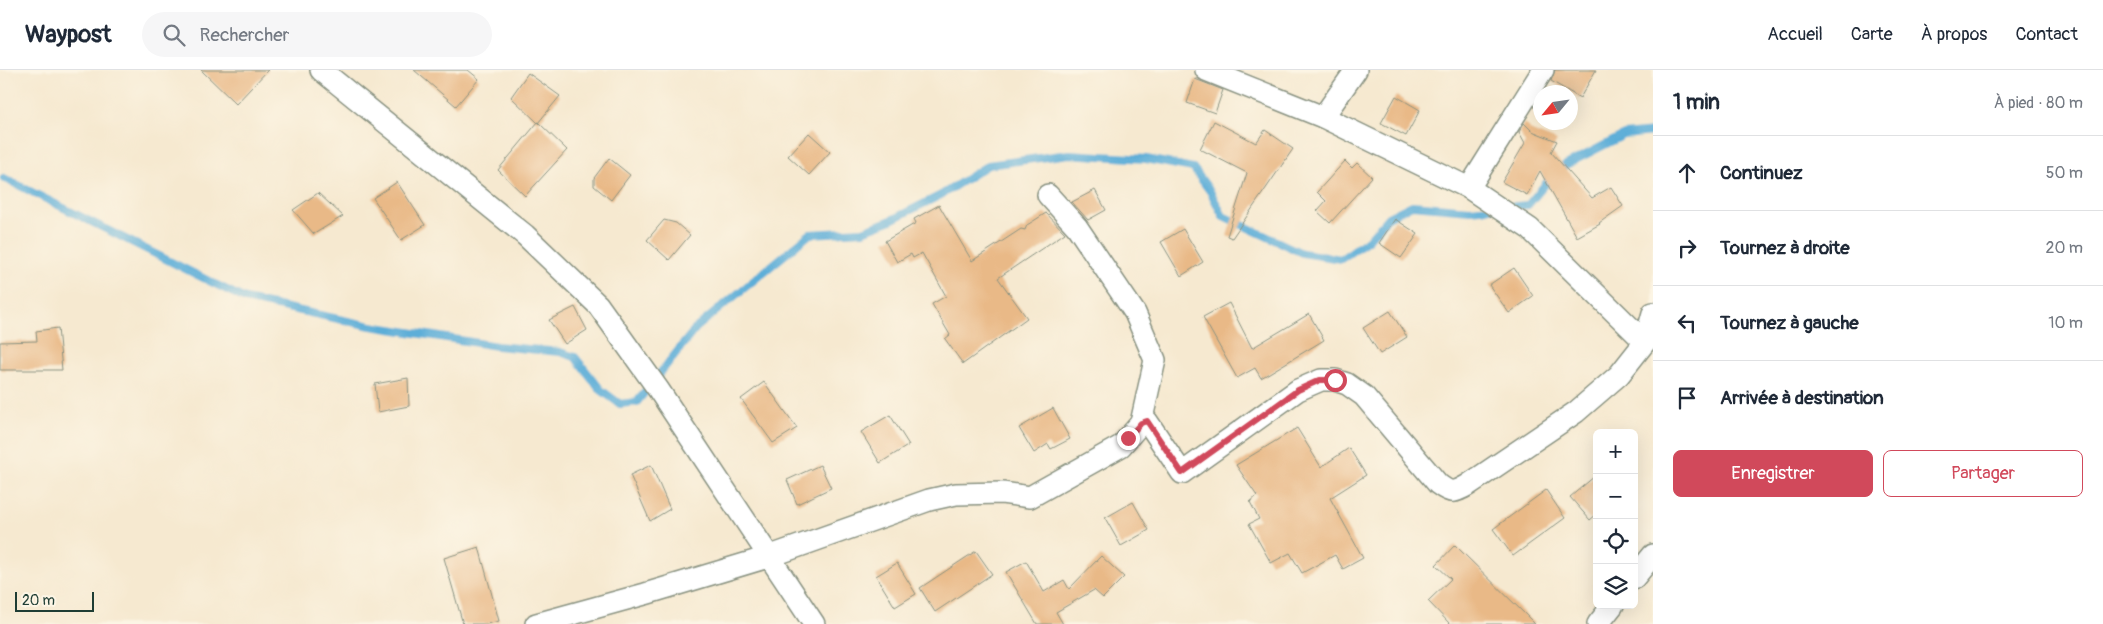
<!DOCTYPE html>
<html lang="fr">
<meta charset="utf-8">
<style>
:root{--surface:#fff;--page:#f6f6f7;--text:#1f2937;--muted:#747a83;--line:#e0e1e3;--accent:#d1495b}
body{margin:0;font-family:Pangolin,sans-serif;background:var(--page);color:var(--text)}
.controls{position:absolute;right:15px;bottom:15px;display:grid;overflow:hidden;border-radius:8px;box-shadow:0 5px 20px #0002}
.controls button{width:45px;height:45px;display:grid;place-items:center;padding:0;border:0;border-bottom:1px solid var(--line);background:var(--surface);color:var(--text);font:25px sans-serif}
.compass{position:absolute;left:1533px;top:15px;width:45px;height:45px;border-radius:50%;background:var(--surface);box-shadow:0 5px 20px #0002;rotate:241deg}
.scale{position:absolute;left:15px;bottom:12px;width:79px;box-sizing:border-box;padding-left:5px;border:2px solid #1f3d34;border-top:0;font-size:14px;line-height:18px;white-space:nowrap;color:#1f3d34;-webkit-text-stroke:4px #fcf5e5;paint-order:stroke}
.stop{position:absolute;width:15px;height:15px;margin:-11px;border:4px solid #d1495b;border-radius:50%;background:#fff}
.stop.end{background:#d1495b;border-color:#fff;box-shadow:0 1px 5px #0008}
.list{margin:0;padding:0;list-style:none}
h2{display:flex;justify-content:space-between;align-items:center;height:65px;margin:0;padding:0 20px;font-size:21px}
h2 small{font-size:16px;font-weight:400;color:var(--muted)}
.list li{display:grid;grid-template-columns:32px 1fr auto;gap:15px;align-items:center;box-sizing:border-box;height:75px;padding:0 20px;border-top:1px solid var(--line)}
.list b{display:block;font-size:19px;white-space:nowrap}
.list em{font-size:16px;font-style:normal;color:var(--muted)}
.actions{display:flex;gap:10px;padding:15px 20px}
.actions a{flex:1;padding:11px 0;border:1px solid var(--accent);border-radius:8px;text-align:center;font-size:18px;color:var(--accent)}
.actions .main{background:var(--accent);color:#fff}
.icon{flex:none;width:28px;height:28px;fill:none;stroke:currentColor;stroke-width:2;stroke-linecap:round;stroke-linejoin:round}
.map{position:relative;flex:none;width:1653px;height:554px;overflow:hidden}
header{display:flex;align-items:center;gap:30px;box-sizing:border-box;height:70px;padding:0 25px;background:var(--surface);border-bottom:1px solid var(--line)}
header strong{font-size:24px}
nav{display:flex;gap:28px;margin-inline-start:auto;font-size:18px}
.search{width:350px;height:45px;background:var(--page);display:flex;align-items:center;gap:12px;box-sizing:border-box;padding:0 18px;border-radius:28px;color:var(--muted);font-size:19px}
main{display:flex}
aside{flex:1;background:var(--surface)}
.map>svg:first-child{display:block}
</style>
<header>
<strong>Waypost</strong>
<div class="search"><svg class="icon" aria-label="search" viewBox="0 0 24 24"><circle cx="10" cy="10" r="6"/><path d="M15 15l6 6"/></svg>Rechercher</div>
<nav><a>Accueil</a><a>Carte</a><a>À propos</a><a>Contact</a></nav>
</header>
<main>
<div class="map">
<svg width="1653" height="554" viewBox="0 0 1653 554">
<rect width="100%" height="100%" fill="#fcf5e5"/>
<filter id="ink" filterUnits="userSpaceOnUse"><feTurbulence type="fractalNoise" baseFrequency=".02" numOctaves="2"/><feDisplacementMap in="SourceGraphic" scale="10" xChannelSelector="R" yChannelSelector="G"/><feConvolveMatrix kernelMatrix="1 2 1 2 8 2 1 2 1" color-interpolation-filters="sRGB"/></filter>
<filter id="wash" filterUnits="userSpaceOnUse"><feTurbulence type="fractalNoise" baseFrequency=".0096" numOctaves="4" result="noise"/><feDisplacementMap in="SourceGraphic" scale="20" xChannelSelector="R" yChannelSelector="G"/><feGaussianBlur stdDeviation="1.12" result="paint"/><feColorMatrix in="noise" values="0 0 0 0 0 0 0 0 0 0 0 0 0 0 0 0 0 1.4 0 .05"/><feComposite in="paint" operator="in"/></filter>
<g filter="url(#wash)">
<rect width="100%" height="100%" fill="#f6e9d0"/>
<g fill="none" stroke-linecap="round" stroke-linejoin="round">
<!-- stream -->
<g stroke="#5daed8" stroke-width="8">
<path d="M 4,108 L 245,229 L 371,256 L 497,276 L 560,282 L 575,287 L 601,320 L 620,334 L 637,332 L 696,258 L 810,164 L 863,161 L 889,151 L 941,125 L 988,95 L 1069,84 L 1146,89 L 1193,98 L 1210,121 L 1223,146 L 1302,183 L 1341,189 L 1368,170 L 1388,147 L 1412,135 L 1470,140 L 1491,138"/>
<path d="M 1505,137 L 1528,135 L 1558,99 L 1624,65 L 1653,62"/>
</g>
</g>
<g id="blocks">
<!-- building -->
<g fill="#e9b987">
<path d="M 201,0 L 268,0 L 236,34 Z"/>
<path d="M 414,0 L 468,0 L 479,9 L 456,36 Z"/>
<path d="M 1555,0 L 1596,0 L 1580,28 L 1551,11 Z"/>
<path d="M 528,3 L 560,26 L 538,53 L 511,27 Z"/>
<path d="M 1195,9 L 1223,20 L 1215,43 L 1187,33 Z"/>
<path d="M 1396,26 L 1420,40 L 1406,66 L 1381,53 Z"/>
<path d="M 1214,51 L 1256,73 L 1265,60 L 1293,79 L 1232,168 L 1227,166 L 1247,103 L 1200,79 Z"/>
<path d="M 538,52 L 567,80 L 525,126 L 498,100 Z"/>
<path d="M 1524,53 L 1532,61 L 1557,71 L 1551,82 L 1592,128 L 1611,117 L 1623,136 L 1599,153 L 1600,154 L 1577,167 L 1540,101 L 1527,125 L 1502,112 L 1525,73 L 1519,62 Z"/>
<path d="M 809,63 L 830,82 L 809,105 L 788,86 Z"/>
<path d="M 609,88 L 630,105 L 611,130 L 594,116 L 594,108 Z"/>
<path d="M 1345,91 L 1352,98 L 1357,93 L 1372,107 L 1330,153 L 1317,141 L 1326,131 L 1317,122 Z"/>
<path d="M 397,112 L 425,155 L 401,170 L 373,128 Z"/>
<path d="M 1095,120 L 1106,140 L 1088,150 L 1072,132 Z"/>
<path d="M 318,123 L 343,146 L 314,164 L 293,140 Z"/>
<path d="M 939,135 L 972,191 L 1021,159 L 1025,160 L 1027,155 L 1046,143 L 1065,163 L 998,208 L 1027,248 L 963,294 L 945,269 L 950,265 L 932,234 L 946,226 L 922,183 L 913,188 L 911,184 L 897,192 L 885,171 L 916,153 L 914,149 Z"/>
<path d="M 1395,149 L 1418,164 L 1401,188 L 1379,173 Z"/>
<path d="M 664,150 L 676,153 L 690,165 L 669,190 L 647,170 Z"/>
<path d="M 1183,159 L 1203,192 L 1181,206 L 1161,172 Z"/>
<path d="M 1514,198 L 1533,226 L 1509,243 L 1489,215 Z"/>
<path d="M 1229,233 L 1252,278 L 1309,244 L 1324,270 L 1261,308 L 1255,298 L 1237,308 L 1203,247 Z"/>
<path d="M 575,237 L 587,260 L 565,274 L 549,250 Z"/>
<path d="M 1390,241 L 1407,267 L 1380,284 L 1363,258 Z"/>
<path d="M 58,258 L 62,300 L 0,300 L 0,272 L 37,271 L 36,261 Z"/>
<path d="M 408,308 L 409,336 L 378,342 L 375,314 Z"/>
<path d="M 764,312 L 797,358 L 773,373 L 741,329 Z"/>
<path d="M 1053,338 L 1070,369 L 1051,379 L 1048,374 L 1034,383 L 1019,358 Z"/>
<path d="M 890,345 L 909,375 L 880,393 L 861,362 Z"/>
<path d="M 1297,358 L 1321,397 L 1349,378 L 1366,405 L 1330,428 L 1363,488 L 1343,499 L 1335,485 L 1302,503 L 1290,483 L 1271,493 L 1249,454 L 1259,449 L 1250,432 L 1257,426 L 1236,395 Z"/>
<path d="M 651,395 L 670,439 L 650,451 L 630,405 Z"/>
<path d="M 820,395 L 831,418 L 797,434 L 787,410 Z"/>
<path d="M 1595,406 L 1597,444 L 1590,450 L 1570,427 Z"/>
<path d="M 1546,420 L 1565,448 L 1513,486 L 1493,459 Z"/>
<path d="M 1133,432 L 1149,460 L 1121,476 L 1105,448 Z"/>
<path d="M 1455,475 L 1535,554 L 1450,554 L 1428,531 L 1451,509 L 1436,495 Z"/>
<path d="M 479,477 L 499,551 L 487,554 L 463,554 L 444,488 Z"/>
<path d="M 976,481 L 992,504 L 935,542 L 920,518 Z"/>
<path d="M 1101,486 L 1124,507 L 1103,528 L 1094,520 L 1056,542 L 1063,554 L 1037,554 L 1006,502 L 1026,491 L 1044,522 L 1064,510 L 1069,519 Z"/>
<path d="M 897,493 L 916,524 L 895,537 L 876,506 Z"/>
</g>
</g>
</g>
<g filter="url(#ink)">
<use href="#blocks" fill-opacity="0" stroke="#8a9382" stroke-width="1"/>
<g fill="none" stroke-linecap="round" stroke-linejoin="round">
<!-- street casing -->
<g stroke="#8a9382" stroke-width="24">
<g id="street">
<path d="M 321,0 L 525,165 L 598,235 L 658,319 L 814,554"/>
<path d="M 1206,0 L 1323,47 L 1469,118 L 1530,159 L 1645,272"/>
<path d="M 1323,47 L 1356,0"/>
<path d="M 1469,118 L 1543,0"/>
<path d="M 1048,125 L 1077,157 L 1135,243 L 1155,290 L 1141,353"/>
<path d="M 1634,508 L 1653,485"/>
<path d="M 536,554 L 645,524 L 768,487 L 929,430 L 956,424 L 1002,423 L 1030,427 L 1121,376 L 1141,353 L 1147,351 L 1182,403 L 1298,320 L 1321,310 L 1335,310 L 1347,314 L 1364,326 L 1438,414 C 1451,424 1454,423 1468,415 L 1576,342 L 1619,305 L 1645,272 L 1653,243"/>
<path d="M 1598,554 L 1613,535"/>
</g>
</g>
<!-- street -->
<use href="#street" stroke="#fff" stroke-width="21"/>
</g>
</g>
<g fill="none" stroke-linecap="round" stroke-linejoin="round" filter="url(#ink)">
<!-- route -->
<path stroke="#d1495b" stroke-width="6" d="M 1128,368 L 1141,353 L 1147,351 L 1182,403 L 1298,320 L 1320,310 L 1335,310"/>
</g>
</svg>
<div class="controls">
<button>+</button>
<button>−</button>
<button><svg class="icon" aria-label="locate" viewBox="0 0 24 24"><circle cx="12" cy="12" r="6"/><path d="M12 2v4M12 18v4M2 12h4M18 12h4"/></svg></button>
<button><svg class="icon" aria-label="layers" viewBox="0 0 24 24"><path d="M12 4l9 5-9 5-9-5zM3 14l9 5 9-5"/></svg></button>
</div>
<svg class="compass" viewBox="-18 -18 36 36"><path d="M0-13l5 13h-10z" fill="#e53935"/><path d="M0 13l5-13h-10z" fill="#747a83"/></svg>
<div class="scale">20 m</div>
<div class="stop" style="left:1335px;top:310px"></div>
<div class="stop end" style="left:1128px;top:368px"></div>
</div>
<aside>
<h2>1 min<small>À pied · 80 m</small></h2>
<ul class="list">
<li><svg class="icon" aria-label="ahead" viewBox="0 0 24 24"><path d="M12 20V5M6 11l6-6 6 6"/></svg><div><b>Continuez</b></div><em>50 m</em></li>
<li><svg class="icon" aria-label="right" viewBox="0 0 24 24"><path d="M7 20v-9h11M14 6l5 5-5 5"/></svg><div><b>Tournez à droite</b></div><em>20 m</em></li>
<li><svg class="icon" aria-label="left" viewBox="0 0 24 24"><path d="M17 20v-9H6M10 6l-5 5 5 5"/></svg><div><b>Tournez à gauche</b></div><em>10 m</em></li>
<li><svg class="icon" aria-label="arrive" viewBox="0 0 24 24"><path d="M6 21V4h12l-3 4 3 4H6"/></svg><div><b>Arrivée à destination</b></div></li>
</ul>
<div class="actions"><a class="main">Enregistrer</a><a>Partager</a></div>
</aside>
</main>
